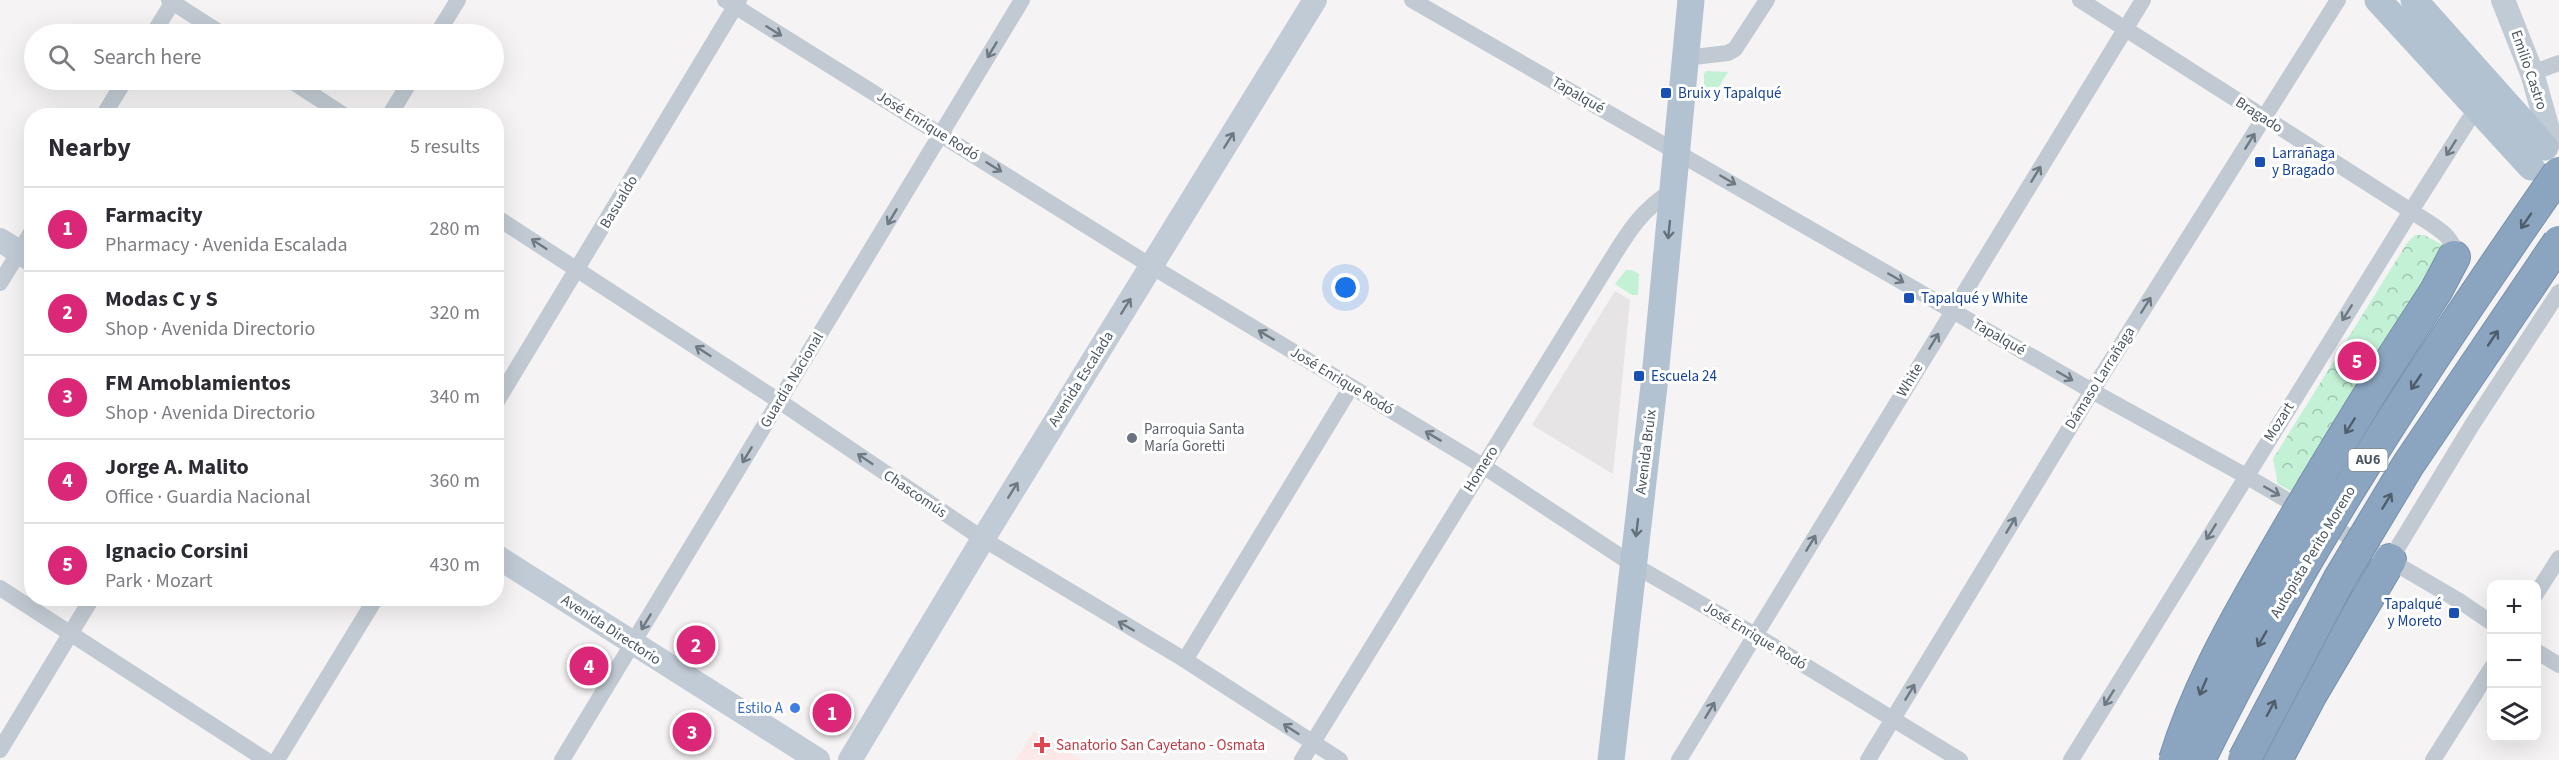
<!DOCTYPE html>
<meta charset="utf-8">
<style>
:root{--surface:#fff;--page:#f2f2f3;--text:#2b2b33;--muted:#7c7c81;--line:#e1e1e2;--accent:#db2777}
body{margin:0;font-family:"Source Sans 3",sans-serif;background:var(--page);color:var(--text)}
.controls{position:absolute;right:18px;bottom:18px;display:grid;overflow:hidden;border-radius:12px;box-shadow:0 6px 24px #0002}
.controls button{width:54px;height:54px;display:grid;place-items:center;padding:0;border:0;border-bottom:2px solid var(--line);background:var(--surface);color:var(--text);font:30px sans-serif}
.you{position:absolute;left:1346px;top:288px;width:21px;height:21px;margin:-15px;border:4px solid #fff;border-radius:50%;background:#1a73e8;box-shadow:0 0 0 9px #1a73e833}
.badge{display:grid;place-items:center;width:39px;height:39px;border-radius:50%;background:var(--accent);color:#fff;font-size:20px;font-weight:700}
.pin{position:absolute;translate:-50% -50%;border:3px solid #fff;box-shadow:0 2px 6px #0006}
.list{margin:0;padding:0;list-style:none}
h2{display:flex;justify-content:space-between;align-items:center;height:78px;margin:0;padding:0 24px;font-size:26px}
h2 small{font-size:20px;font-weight:400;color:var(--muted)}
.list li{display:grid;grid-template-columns:39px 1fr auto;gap:18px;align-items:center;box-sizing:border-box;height:84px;padding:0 24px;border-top:2px solid var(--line)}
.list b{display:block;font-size:22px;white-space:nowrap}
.list p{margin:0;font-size:20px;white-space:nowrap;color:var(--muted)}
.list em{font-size:20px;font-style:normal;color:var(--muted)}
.icon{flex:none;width:33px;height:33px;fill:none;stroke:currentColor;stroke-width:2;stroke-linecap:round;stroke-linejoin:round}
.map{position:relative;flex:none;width:2559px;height:760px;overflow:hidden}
.search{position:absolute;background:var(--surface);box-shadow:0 6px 24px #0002;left:24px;top:24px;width:480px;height:66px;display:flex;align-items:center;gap:15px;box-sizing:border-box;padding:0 21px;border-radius:33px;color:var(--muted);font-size:22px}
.panel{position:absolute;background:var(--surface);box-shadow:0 6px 24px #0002;left:24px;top:108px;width:480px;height:498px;border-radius:24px}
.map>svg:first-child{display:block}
</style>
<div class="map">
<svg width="2559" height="760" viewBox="0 0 2559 760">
<defs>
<pattern id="park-crowns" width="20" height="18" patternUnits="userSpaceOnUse" patternTransform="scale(1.5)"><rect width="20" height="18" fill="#c3f1d5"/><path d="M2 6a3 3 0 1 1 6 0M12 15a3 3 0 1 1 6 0" fill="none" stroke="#a0c6b0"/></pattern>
</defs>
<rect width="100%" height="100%" fill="#f5f3f3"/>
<!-- education -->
<path fill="#e6e4e5" d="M 1615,291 L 1630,300 L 1613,474 L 1532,425 Z"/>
<!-- medical -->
<path fill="#fce8e6" d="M 1034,731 L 1082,760 L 1016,760 Z"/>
<!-- grass -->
<g fill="#c3f1d5">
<path d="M 1706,71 L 1728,72 L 1711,99 L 1704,94 L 1704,74 Z"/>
<path d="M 1626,270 L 1632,270 L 1639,274 L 1638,295 L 1632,295 L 1615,284 Z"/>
</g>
<!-- park -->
<path fill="url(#park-crowns)" d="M 2415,235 L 2424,235 L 2443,245 L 2444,252 L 2297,494 L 2278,484 L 2273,459 L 2407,243 Z"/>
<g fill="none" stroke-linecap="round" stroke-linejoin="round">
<!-- highway casing -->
<g stroke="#7690ad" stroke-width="34">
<g id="highway">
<path d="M 2381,376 L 2436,291 L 2454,257"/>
<path d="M 2276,760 L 2310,696 L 2390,560"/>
</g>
</g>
<!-- street -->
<g stroke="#c1cad2" stroke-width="16">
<path d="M 169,0 L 222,34"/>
<path d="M 725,0 L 1151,266 L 1483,466 L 1632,564 L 1755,635 L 1960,760"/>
<path d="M 1412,0 L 2092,391 L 2246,476 L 2461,602 L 2492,623"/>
<path d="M 2080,0 L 2411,211 C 2426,222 2459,236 2454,257"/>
<path d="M 153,34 L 174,0"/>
<path d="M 437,34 L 458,0"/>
<path d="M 1685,58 L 1728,53 L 1735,49 L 1767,0"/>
<path d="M 2532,73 L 2559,63"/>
<path d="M 290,80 L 345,116"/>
<path d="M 103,116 L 125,80"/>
<path d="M 389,116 L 411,80"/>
<path d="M 496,217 L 779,401 L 983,539 L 1185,660 L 1340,760"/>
<path d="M 0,283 L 32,231"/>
<path d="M 496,403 L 739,0"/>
<path d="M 2390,560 L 2472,425 L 2559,292"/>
<path d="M 0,588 L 266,760"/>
<path d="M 2536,594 L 2559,558"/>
<path d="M 2536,651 L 2559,665"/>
<path d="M 1185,660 L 1351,387"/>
<path d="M 0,750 L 92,598"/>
<path d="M 277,760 L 376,598"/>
<path d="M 562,760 L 1022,0"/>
<path d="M 1302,760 L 1604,271 C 1626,236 1638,212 1673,190"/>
<path d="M 1679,760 L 2143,0"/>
<path d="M 1868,760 L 2092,391 L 2338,0"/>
<path d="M 2071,760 L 2411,211 L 2468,121 L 2483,105"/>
<path d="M 2433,760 L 2492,667"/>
</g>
<!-- secondary -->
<g stroke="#c1cbd6" stroke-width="24">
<path d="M 2503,0 L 2532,73 L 2551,140"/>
<path d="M 0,240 L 32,260"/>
<path d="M 496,556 L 818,760"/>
<path d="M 850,760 L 983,539 L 1315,0"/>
</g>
<!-- primary -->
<g stroke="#b3c2d1" stroke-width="27">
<path d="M 2378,0 L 2531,167"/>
<path d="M 2414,0 L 2545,147"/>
<path d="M 1611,760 L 1655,377 L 1691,0"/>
</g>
<!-- highway -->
<use href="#highway" stroke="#8ba5c1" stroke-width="32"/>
<!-- highway-bridge casing -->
<g stroke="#7690ad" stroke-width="34" stroke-linecap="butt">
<g id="highway-bridge">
<path d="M 2175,760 C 2195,695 2228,634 2262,575 C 2300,508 2340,442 2381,376"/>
<path d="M 2199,760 C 2300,553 2428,361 2559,173"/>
<path d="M 2244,760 L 2340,578 L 2408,465 L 2559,242"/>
</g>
</g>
<!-- highway-bridge -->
<use href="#highway-bridge" stroke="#8ba5c1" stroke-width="32"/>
</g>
<!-- one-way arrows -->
<defs><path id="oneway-shaft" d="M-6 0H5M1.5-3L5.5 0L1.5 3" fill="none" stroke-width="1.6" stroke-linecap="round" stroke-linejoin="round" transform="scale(1.5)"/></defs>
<g stroke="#6e7983">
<use href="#oneway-shaft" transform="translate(774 31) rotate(32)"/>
<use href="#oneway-shaft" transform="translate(992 50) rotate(121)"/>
<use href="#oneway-shaft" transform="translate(2250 141) rotate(-58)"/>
<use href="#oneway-shaft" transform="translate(2451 148) rotate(122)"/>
<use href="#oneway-shaft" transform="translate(994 167) rotate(32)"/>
<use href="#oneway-shaft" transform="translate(2036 174) rotate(-59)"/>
<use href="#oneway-shaft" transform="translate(1728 180) rotate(30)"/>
<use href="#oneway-shaft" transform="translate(892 217) rotate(121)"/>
<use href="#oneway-shaft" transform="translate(539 244) rotate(-147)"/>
<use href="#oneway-shaft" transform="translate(1896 278) rotate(30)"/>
<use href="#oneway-shaft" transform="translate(2146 305) rotate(-58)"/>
<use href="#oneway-shaft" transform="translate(2347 313) rotate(122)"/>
<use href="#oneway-shaft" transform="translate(1266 335) rotate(-149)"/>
<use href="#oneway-shaft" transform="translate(1934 341) rotate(-59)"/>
<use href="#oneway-shaft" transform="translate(703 351) rotate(-147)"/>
<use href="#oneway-shaft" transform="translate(2065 376) rotate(30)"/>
<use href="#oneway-shaft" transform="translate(1433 436) rotate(-149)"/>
<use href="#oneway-shaft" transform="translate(747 455) rotate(121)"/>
<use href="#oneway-shaft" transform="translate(865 459) rotate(-146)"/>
<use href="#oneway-shaft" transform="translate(2272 491) rotate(30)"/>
<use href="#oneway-shaft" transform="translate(2011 525) rotate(-59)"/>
<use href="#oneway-shaft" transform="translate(2211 532) rotate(122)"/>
<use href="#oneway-shaft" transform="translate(1811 543) rotate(-59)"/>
<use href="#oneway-shaft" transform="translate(646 622) rotate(121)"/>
<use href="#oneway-shaft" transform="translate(1126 626) rotate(-150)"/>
<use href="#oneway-shaft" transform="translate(1910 692) rotate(-59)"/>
<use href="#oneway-shaft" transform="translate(2109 698) rotate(122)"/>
<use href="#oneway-shaft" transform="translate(1710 710) rotate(-59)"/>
<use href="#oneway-shaft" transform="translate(1291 729) rotate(-147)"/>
</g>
<g stroke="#6e7984">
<use href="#oneway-shaft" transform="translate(1229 140) rotate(-58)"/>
<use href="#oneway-shaft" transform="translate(1126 306) rotate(-58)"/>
<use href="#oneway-shaft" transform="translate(1013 490) rotate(-58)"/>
</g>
<g stroke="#505e6b">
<use href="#oneway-shaft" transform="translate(2526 221) rotate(125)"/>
<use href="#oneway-shaft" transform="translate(2493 338) rotate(-56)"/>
<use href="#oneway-shaft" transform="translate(2416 382) rotate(124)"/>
<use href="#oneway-shaft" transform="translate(2350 426) rotate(122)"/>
<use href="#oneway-shaft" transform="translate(2387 501) rotate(-59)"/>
<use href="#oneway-shaft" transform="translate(2262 639) rotate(120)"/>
<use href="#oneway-shaft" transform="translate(2203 687) rotate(113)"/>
<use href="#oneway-shaft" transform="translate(2271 708) rotate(-62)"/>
</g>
<g stroke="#64717d">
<use href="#oneway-shaft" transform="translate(1669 230) rotate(96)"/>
<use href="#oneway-shaft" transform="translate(1637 528) rotate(97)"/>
</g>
<!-- markers -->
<g fill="#1a4fb4" stroke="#fff" stroke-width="2">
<rect x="1660" y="87" width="12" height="12" rx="3"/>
<rect x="2254" y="156" width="12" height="12" rx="3"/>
<rect x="1903" y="292" width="12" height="12" rx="3"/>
<rect x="1633" y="370" width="12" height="12" rx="3"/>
<rect x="2448" y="607" width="12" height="12" rx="3"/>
</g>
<circle fill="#6b7280" stroke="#fff" stroke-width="2" cx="1132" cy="438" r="6"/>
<circle fill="#3f7fe0" stroke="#fff" stroke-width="2" cx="795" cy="708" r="6"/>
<path fill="#e0444e" stroke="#fff" stroke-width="2" d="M1039 736h6v6h6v6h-6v6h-6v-6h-6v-6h6z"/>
<g text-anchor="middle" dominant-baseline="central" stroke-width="6" stroke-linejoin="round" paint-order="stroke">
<!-- shield labels -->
<rect fill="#fff" stroke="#808990" stroke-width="1.5" x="2348.5" y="449" width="39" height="22" rx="4.5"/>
<g font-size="14" font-weight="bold" fill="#4a5661">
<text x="2368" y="460">AU6</text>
</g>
<!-- street labels -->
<g font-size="15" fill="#4a5661" stroke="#fff">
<text transform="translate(2529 70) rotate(71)">Emilio Castro</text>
<text transform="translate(1578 95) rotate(30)">Tapalqué</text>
<text transform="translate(2259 115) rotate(33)">Bragado</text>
<text transform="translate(928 126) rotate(32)">José Enrique Rodó</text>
<text transform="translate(619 202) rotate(-59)">Basualdo</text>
<text transform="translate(1999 337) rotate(30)">Tapalqué</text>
<text transform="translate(2100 378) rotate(-58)">Dámaso Larrañaga</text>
<text transform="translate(1081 379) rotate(-58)">Avenida Escalada</text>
<text transform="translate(792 380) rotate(-59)">Guardia Nacional</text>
<text transform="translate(1910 380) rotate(-59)">White</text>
<text transform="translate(1342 381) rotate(31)">José Enrique Rodó</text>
<text transform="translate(2279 422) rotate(-58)">Mozart</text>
<text transform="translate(1646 452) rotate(-83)">Avenida Bruix</text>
<text transform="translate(1481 469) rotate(-58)">Homero</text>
<text transform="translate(915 494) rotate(34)">Chascomús</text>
<text transform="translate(2313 552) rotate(-59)">Autopista Perito Moreno</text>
<text transform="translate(611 630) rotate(33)">Avenida Directorio</text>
<text transform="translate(1755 636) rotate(31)">José Enrique Rodó</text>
</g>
<!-- transit labels -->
<g font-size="15" fill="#164399" stroke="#fff" text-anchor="start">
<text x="1678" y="93">Bruix y Tapalqué</text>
<text x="2272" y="153">Larrañaga<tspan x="2272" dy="17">y Bragado</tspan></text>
<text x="1921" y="298">Tapalqué y White</text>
<text x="1651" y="376">Escuela 24</text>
<text x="2442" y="604" text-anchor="end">Tapalqué<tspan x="2442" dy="17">y Moreto</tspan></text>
</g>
<!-- worship labels -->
<g font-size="15" fill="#5b616d" stroke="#fff" text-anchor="start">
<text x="1144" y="429">Parroquia Santa<tspan x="1144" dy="17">María Goretti</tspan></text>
</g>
<!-- shop labels -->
<g font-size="15" fill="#366cbe" stroke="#fff" text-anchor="end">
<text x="783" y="708">Estilo A</text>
</g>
<!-- health labels -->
<g font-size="15" fill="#be3a42" stroke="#fff" text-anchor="start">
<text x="1056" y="745">Sanatorio San Cayetano - Osmata</text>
</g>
</g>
</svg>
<div class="controls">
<button>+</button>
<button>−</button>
<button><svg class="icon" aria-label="layers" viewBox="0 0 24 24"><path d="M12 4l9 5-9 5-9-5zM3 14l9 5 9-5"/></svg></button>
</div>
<div class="you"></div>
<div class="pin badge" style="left:832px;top:713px">1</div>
<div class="pin badge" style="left:696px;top:645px">2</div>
<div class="pin badge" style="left:692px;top:732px">3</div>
<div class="pin badge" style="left:589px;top:666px">4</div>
<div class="pin badge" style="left:2357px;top:361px">5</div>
<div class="search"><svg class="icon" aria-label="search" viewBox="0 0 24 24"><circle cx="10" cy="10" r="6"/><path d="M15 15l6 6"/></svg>Search here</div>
<section class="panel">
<h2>Nearby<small>5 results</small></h2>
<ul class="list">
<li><span class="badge">1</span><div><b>Farmacity</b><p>Pharmacy · Avenida Escalada</p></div><em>280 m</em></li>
<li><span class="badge">2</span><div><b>Modas C y S</b><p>Shop · Avenida Directorio</p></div><em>320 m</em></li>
<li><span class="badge">3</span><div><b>FM Amoblamientos</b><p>Shop · Avenida Directorio</p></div><em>340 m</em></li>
<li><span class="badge">4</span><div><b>Jorge A. Malito</b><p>Office · Guardia Nacional</p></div><em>360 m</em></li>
<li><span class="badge">5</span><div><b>Ignacio Corsini</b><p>Park · Mozart</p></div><em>430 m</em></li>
</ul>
</section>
</div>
